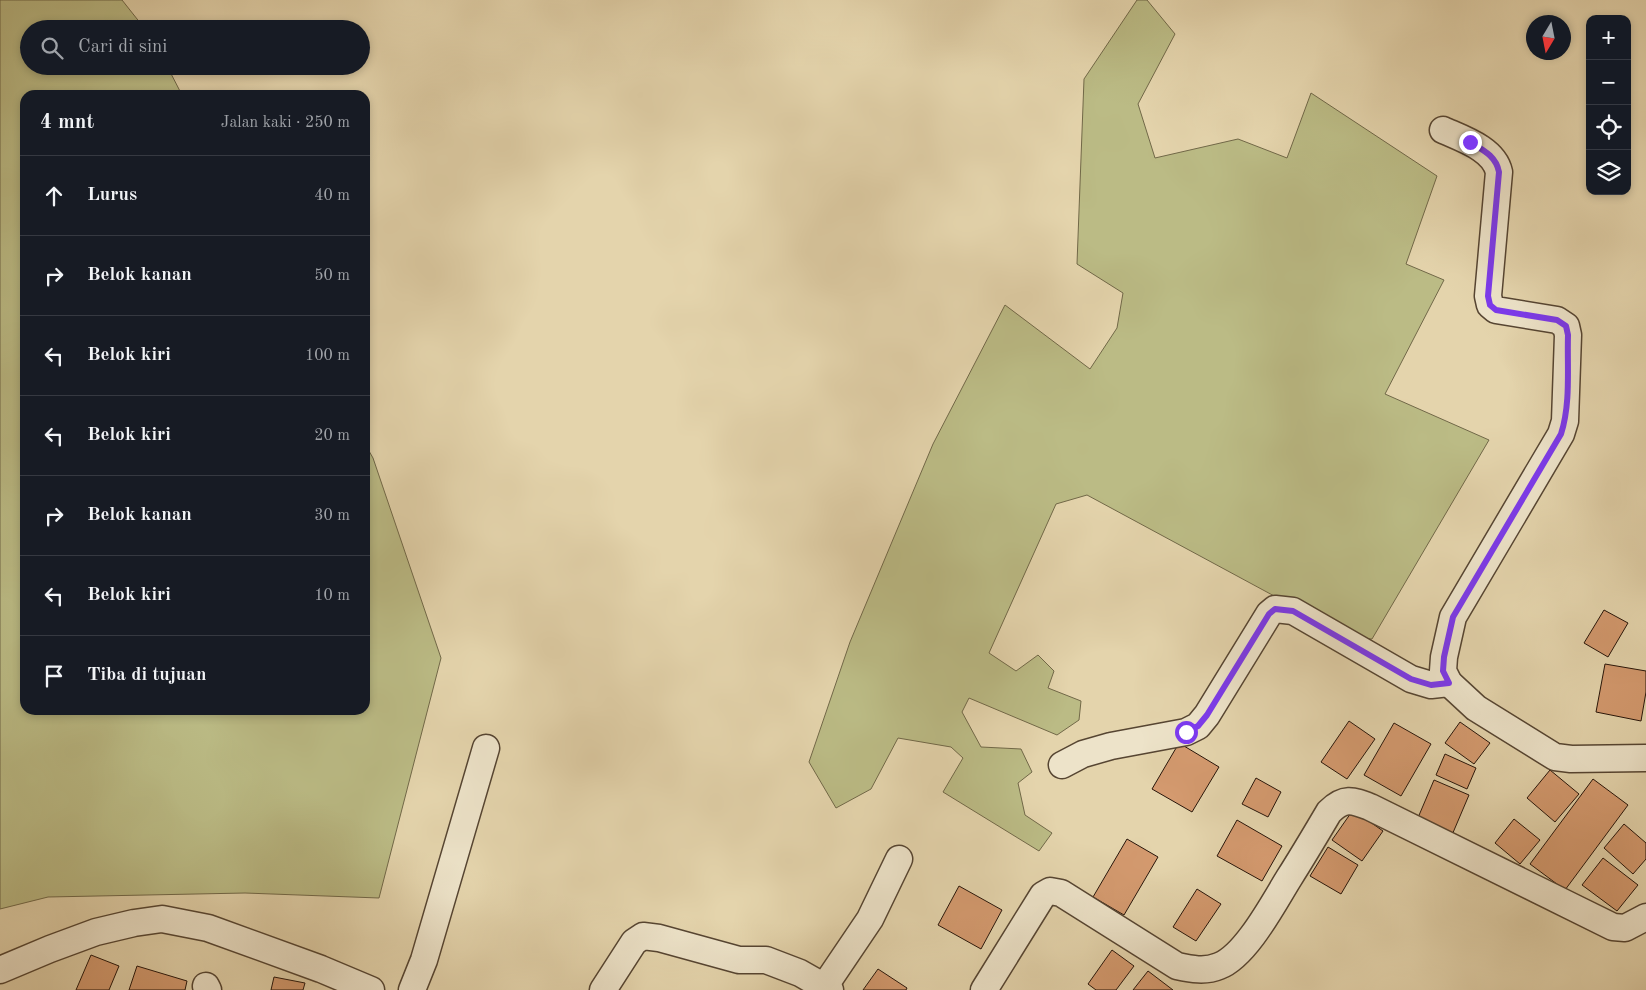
<!DOCTYPE html>
<html lang="id">
<meta charset="utf-8">
<style>
:root{--surface:#171b24;--page:#242831;--text:#f1f3f6;--muted:#9ea1a6;--line:#363941}
body{margin:0;font-family:"Old Standard TT",serif;background:var(--page);color:var(--text)}
.controls{position:absolute;right:15px;top:15px;display:grid;overflow:hidden;border-radius:10px;box-shadow:0 2px 8px #0003}
.controls button{width:45px;height:45px;display:grid;place-items:center;padding:0;border:0;border-bottom:1px solid var(--line);background:var(--surface);color:var(--text);font:25px sans-serif}
.compass{position:absolute;left:1526px;top:15px;width:45px;height:45px;border-radius:50%;background:var(--surface);box-shadow:0 2px 8px #0003;rotate:190deg}
.stop{position:absolute;width:15px;height:15px;margin:-11px;border:4px solid #7c3aed;border-radius:50%;background:#fff}
.stop.end{background:#7c3aed;border-color:#fff;box-shadow:0 1px 5px #0008}
.list{margin:0;padding:0;list-style:none}
h2{display:flex;justify-content:space-between;align-items:center;height:65px;margin:0;padding:0 20px;font-size:21px}
h2 small{font-size:16px;font-weight:400;color:var(--muted)}
.list li{display:grid;grid-template-columns:32px 1fr auto;gap:15px;align-items:center;box-sizing:border-box;height:80px;padding:0 20px;border-top:1px solid var(--line)}
.list b{display:block;font-size:19px;white-space:nowrap}
.list em{font-size:16px;font-style:normal;color:var(--muted)}
.icon{flex:none;width:28px;height:28px;fill:none;stroke:currentColor;stroke-width:2;stroke-linecap:round;stroke-linejoin:round}
.map{position:relative;flex:none;width:1646px;height:990px;overflow:hidden}
.search{position:absolute;background:var(--surface);box-shadow:0 2px 8px #0003;left:20px;top:20px;width:350px;height:55px;display:flex;align-items:center;gap:12px;box-sizing:border-box;padding:0 18px;border-radius:28px;color:var(--muted);font-size:19px}
.panel{position:absolute;background:var(--surface);box-shadow:0 2px 8px #0003;left:20px;top:90px;width:350px;height:625px;border-radius:15px}
.map>svg:first-child{display:block}
</style>
<div class="map">
<svg width="1646" height="990" viewBox="0 0 1646 990">
<rect width="100%" height="100%" fill="#e4d4ac"/>
<filter id="stains"><feTurbulence type="fractalNoise" baseFrequency=".004" numOctaves="4"/><feColorMatrix values="0 0 0 0 .2 0 0 0 0 .09 0 0 0 0 .02 0 0 0 .5 -.17"/></filter>
<radialGradient id="worn" r=".72"><stop offset=".6" stop-color="#630" stop-opacity="0"/><stop offset="1" stop-color="#630" stop-opacity=".3"/></radialGradient>
<!-- green -->
<g fill="#bbbb85" stroke="#716848">
<path d="M 0,0 L 122,0 L 145,29 L 29,29 L 29,66 L 167,66 L 182,95 L 25,95 L 25,710 L 365,710 L 365,444 L 373,458 L 441,658 L 379,898 L 245,893 L 48,897 L 0,909 Z"/>
<path d="M 1137,0 L 1147,0 L 1175,34 L 1138,104 L 1155,158 L 1238,139 L 1287,158 L 1311,93 L 1437,176 L 1406,264 L 1444,280 L 1385,394 L 1489,440 L 1372,639 L 1352,638 L 1087,495 L 1056,504 L 989,653 L 1016,671 L 1038,655 L 1054,671 L 1048,688 L 1081,701 L 1079,720 L 1057,735 L 969,698 L 962,712 L 981,747 L 1021,749 L 1032,772 L 1018,783 L 1025,815 L 1052,833 L 1039,851 L 943,792 L 963,758 L 951,747 L 898,738 L 871,789 L 836,808 L 809,762 L 850,642 L 933,444 L 1005,305 L 1090,369 L 1117,328 L 1123,293 L 1077,264 L 1084,79 Z"/>
</g>
<!-- building -->
<g fill="#d49a6f" stroke="#27150a">
<path d="M 1604,610 L 1628,623 L 1608,657 L 1584,643 Z"/>
<path d="M 1605,664 L 1646,671 L 1646,692 L 1641,721 L 1596,712 Z"/>
<path d="M 1349,721 L 1375,739 L 1347,779 L 1321,762 Z"/>
<path d="M 1460,722 L 1490,743 L 1474,764 L 1445,743 Z"/>
<path d="M 1394,723 L 1431,744 L 1401,796 L 1364,775 Z"/>
<path d="M 1179,743 L 1219,767 L 1192,812 L 1152,789 Z"/>
<path d="M 1445,754 L 1476,768 L 1467,789 L 1436,775 Z"/>
<path d="M 1550,770 L 1579,794 L 1555,822 L 1527,798 Z"/>
<path d="M 1256,778 L 1281,792 L 1268,817 L 1242,804 Z"/>
<path d="M 1593,779 L 1628,805 L 1565,890 L 1530,864 Z"/>
<path d="M 1434,780 L 1469,795 L 1452,835 L 1417,820 Z"/>
<path d="M 1353,810 L 1383,831 L 1362,861 L 1332,840 Z"/>
<path d="M 1514,819 L 1540,840 L 1520,864 L 1495,843 Z"/>
<path d="M 1237,820 L 1282,846 L 1262,881 L 1217,856 Z"/>
<path d="M 1624,824 L 1646,843 L 1646,859 L 1633,874 L 1604,848 Z"/>
<path d="M 1127,839 L 1158,857 L 1124,915 L 1093,897 Z"/>
<path d="M 1328,847 L 1358,865 L 1341,894 L 1310,876 Z"/>
<path d="M 1603,858 L 1638,885 L 1617,911 L 1582,885 Z"/>
<path d="M 959,886 L 1002,910 L 981,949 L 938,925 Z"/>
<path d="M 1197,889 L 1221,904 L 1196,941 L 1173,927 Z"/>
<path d="M 1112,950 L 1134,966 L 1116,990 L 1096,990 L 1088,984 Z"/>
<path d="M 91,955 L 119,966 L 109,990 L 76,990 Z"/>
<path d="M 137,966 L 187,981 L 185,990 L 129,990 Z"/>
<path d="M 878,969 L 907,988 L 906,990 L 863,990 Z"/>
<path d="M 1148,971 L 1173,990 L 1133,990 Z"/>
<path d="M 274,977 L 305,983 L 303,990 L 271,990 Z"/>
</g>
<g fill="none" stroke-linecap="round" stroke-linejoin="round">
<!-- street casing -->
<g stroke="#564532" stroke-width="29">
<g id="street">
<path d="M 1443,130 C 1463,139 1494,149 1499,172 L 1488,296 L 1490,305 L 1496,310 L 1557,320 L 1566,326 L 1568,335 L 1565,421 L 1561,434 L 1453,617 L 1444,657 L 1443,671 L 1449,683 L 1476,708 L 1555,757 L 1571,759 L 1646,758"/>
<path d="M 1062,765 L 1083,754 L 1111,746 L 1186,732 L 1198,726 L 1207,715 L 1269,614 L 1275,609 L 1293,611 L 1411,679 L 1431,685 L 1449,683"/>
<path d="M 0,970 L 50,949 L 96,932 L 134,923 L 162,919 L 208,928 L 321,969 L 371,990"/>
<path d="M 206,986 L 208,990"/>
<path d="M 824,987 L 870,919 L 899,859"/>
<path d="M 412,990 L 424,960 L 486,748"/>
<path d="M 603,990 L 634,942 L 643,936 L 659,938 L 739,960 L 766,960 L 800,973 L 830,990"/>
<path d="M 984,990 L 1043,895 L 1050,891 L 1061,893 L 1177,966 C 1191,969 1205,972 1219,966 C 1246,956 1274,902 1289,878 C 1303,856 1316,834 1329,812 C 1344,797 1352,800 1370,807 L 1613,927 L 1625,928 L 1646,917"/>
</g>
</g>
<!-- street -->
<use href="#street" stroke="#ede3c9" stroke-width="26"/>
</g>
<g fill="none" stroke-linecap="round" stroke-linejoin="round">
<!-- route -->
<path stroke="#7c3aed" stroke-width="6" d="M 1186,732 L 1198,726 L 1207,715 L 1269,614 L 1275,609 L 1293,611 L 1411,679 L 1431,685 L 1449,683 L 1443,671 L 1444,657 L 1453,617 L 1561,434 C 1571,403 1567,367 1568,335 L 1566,326 L 1557,320 L 1496,310 L 1490,305 L 1488,296 L 1499,172 C 1496,156 1483,150 1470,142"/>
</g>
<rect width="100%" height="100%" filter="url(#stains)"/>
<rect width="100%" height="100%" fill="url(#worn)"/>
</svg>
<div class="controls">
<button>+</button>
<button>−</button>
<button><svg class="icon" aria-label="locate" viewBox="0 0 24 24"><circle cx="12" cy="12" r="6"/><path d="M12 2v4M12 18v4M2 12h4M18 12h4"/></svg></button>
<button><svg class="icon" aria-label="layers" viewBox="0 0 24 24"><path d="M12 4l9 5-9 5-9-5zM3 14l9 5 9-5"/></svg></button>
</div>
<svg class="compass" viewBox="-18 -18 36 36"><path d="M0-13l5 13h-10z" fill="#e53935"/><path d="M0 13l5-13h-10z" fill="#9ea1a6"/></svg>
<div class="stop" style="left:1186px;top:732px"></div>
<div class="stop end" style="left:1470px;top:142px"></div>
<div class="search"><svg class="icon" aria-label="search" viewBox="0 0 24 24"><circle cx="10" cy="10" r="6"/><path d="M15 15l6 6"/></svg>Cari di sini</div>
<section class="panel">
<h2>4 mnt<small>Jalan kaki · 250 m</small></h2>
<ul class="list">
<li><svg class="icon" aria-label="ahead" viewBox="0 0 24 24"><path d="M12 20V5M6 11l6-6 6 6"/></svg><div><b>Lurus</b></div><em>40 m</em></li>
<li><svg class="icon" aria-label="right" viewBox="0 0 24 24"><path d="M7 20v-9h11M14 6l5 5-5 5"/></svg><div><b>Belok kanan</b></div><em>50 m</em></li>
<li><svg class="icon" aria-label="left" viewBox="0 0 24 24"><path d="M17 20v-9H6M10 6l-5 5 5 5"/></svg><div><b>Belok kiri</b></div><em>100 m</em></li>
<li><svg class="icon" aria-label="left" viewBox="0 0 24 24"><path d="M17 20v-9H6M10 6l-5 5 5 5"/></svg><div><b>Belok kiri</b></div><em>20 m</em></li>
<li><svg class="icon" aria-label="right" viewBox="0 0 24 24"><path d="M7 20v-9h11M14 6l5 5-5 5"/></svg><div><b>Belok kanan</b></div><em>30 m</em></li>
<li><svg class="icon" aria-label="left" viewBox="0 0 24 24"><path d="M17 20v-9H6M10 6l-5 5 5 5"/></svg><div><b>Belok kiri</b></div><em>10 m</em></li>
<li><svg class="icon" aria-label="arrive" viewBox="0 0 24 24"><path d="M6 21V4h12l-3 4 3 4H6"/></svg><div><b>Tiba di tujuan</b></div></li>
</ul>
</section>
</div>
